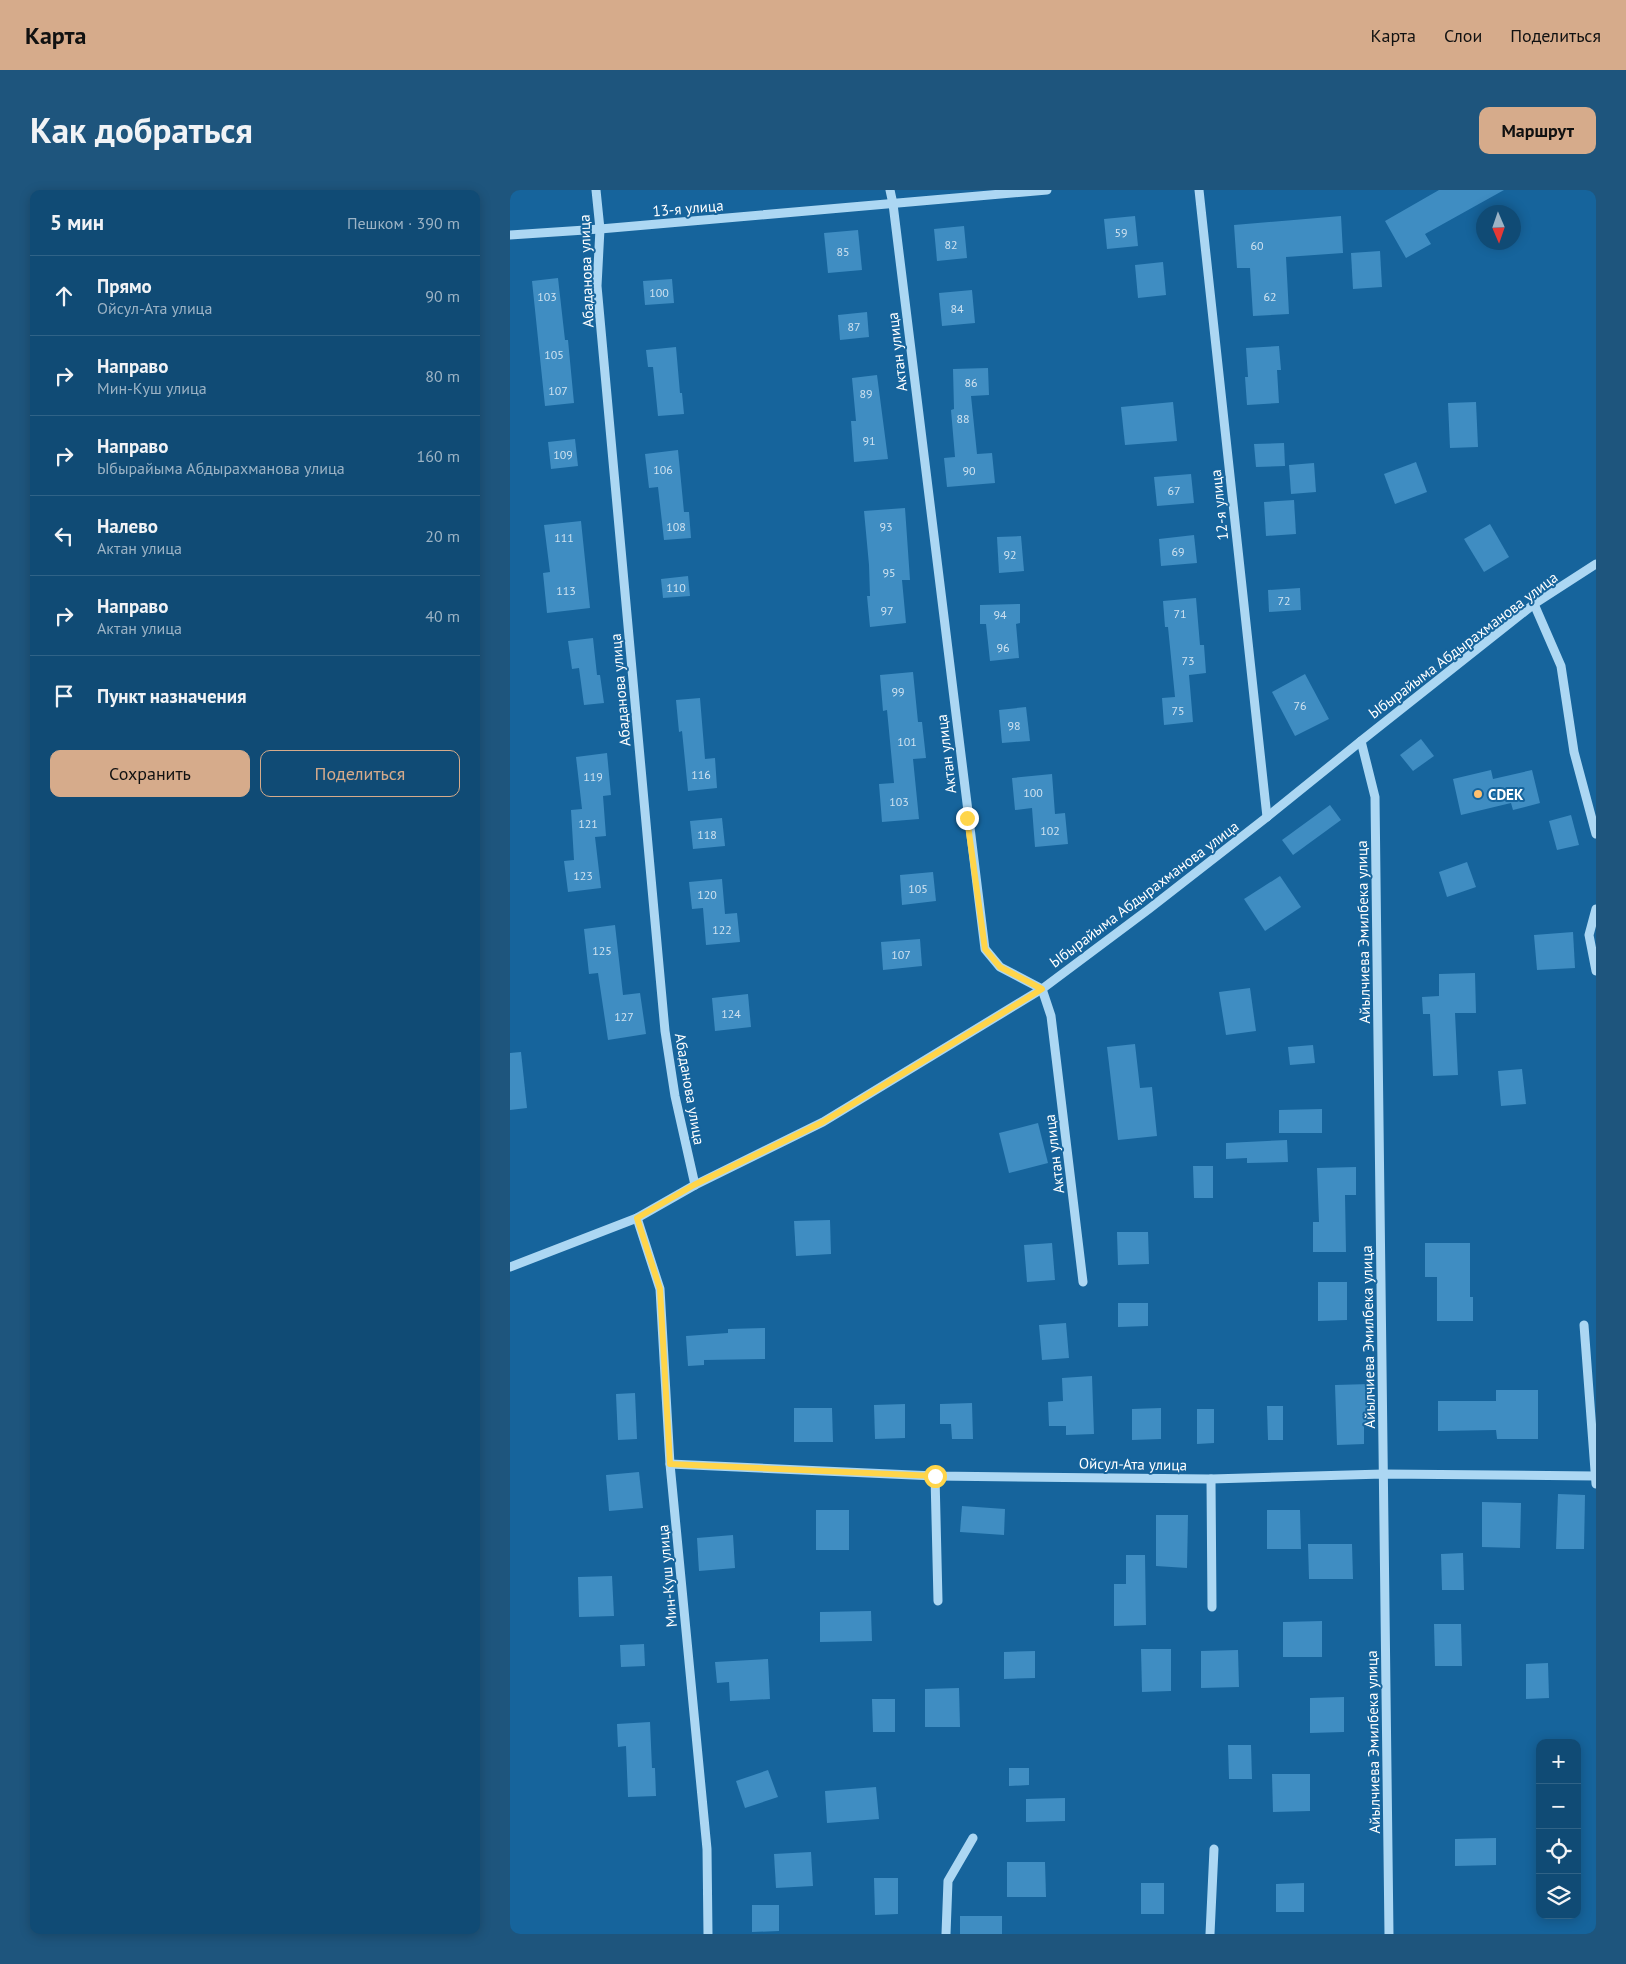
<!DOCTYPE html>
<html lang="ru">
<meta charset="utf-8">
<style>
:root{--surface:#104b75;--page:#1e557d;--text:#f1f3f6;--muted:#9cb3c5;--line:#306387;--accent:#d6ab8b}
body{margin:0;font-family:"PT Sans",sans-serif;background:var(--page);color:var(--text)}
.controls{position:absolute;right:15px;bottom:15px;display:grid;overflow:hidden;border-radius:10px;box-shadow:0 2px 12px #0003}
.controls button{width:45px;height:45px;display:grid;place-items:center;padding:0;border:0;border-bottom:1px solid var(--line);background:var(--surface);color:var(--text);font:25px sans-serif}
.compass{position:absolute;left:966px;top:15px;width:45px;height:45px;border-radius:50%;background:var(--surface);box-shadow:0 2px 12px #0003;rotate:178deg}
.stop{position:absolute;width:15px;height:15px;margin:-11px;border:4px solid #ffd54a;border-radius:50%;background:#fff}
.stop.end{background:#ffd54a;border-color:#fff;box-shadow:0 1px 5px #0008}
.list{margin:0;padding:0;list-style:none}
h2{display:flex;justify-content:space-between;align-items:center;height:65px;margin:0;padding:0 20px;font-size:21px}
h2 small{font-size:16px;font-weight:400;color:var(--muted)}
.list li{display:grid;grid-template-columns:32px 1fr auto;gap:15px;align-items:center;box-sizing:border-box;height:80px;padding:0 20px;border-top:1px solid var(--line)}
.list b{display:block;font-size:19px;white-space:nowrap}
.list p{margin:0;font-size:16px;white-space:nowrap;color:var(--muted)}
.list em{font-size:16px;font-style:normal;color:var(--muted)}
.actions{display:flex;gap:10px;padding:15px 20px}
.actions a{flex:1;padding:11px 0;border:1px solid var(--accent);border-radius:10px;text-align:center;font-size:18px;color:var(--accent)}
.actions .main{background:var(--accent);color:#111}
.icon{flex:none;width:28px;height:28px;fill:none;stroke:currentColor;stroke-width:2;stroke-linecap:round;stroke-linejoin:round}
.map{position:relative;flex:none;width:1086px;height:1744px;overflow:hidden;border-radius:10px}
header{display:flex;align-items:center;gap:30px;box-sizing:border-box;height:70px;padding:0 25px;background:var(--accent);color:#111}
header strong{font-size:24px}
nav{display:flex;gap:28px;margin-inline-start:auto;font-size:18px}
.intro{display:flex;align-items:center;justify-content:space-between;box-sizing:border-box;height:120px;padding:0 30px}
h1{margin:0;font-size:35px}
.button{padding:12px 22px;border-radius:10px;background:var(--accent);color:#111;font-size:18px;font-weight:700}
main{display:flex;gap:30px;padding:0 30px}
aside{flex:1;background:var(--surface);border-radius:10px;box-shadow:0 2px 12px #0003}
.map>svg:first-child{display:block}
</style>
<header>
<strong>Карта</strong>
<nav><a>Карта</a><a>Слои</a><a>Поделиться</a></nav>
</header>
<div class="intro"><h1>Как добраться</h1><a class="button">Маршрут</a></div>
<main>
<aside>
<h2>5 мин<small>Пешком · 390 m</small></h2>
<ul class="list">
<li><svg class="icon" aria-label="ahead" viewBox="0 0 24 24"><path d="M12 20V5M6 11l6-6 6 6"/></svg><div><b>Прямо</b><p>Ойсул-Ата улица</p></div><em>90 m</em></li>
<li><svg class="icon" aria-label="right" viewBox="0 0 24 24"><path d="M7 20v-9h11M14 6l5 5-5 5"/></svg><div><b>Направо</b><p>Мин-Куш улица</p></div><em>80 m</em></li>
<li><svg class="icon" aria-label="right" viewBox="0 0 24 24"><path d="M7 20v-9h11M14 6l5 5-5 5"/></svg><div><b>Направо</b><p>Ыбырайыма Абдырахманова улица</p></div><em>160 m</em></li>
<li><svg class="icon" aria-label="left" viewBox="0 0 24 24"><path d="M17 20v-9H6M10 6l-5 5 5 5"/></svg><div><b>Налево</b><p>Актан улица</p></div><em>20 m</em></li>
<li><svg class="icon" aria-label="right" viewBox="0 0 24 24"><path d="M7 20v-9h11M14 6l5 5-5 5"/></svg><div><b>Направо</b><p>Актан улица</p></div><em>40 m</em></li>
<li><svg class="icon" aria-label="arrive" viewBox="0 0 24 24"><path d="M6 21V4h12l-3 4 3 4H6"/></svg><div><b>Пункт назначения</b></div></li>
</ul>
<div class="actions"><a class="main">Сохранить</a><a>Поделиться</a></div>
</aside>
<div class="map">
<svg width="1086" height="1744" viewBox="0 0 1086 1744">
<rect width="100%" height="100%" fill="#16649c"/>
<!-- building -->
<g fill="#3f8dc2">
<path d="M 929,0 L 994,0 L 915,44 L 921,54 L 896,68 L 875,31 Z"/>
<path d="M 625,26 L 628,56 L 597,59 L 594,29 Z"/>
<path d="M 831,26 L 833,63 L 776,67 L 779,124 L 743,126 L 740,78 L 727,78 L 724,35 Z"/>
<path d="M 454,36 L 457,68 L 427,71 L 424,39 Z"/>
<path d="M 348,40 L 352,80 L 318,83 L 314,43 Z"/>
<path d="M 870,61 L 872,97 L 843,99 L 841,63 Z"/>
<path d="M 653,72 L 656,105 L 628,108 L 625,75 Z"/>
<path d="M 48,88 L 55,150 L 58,150 L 64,213 L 35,216 L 22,91 Z"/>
<path d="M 162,89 L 164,113 L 135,115 L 133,91 Z"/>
<path d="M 462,100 L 465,133 L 432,136 L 429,103 Z"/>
<path d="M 357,122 L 359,147 L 330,150 L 328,125 Z"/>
<path d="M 769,156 L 771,180 L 767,180 L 769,213 L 737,215 L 735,187 L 738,187 L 736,158 Z"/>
<path d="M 166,157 L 170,203 L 172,203 L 174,224 L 148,226 L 143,177 L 138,177 L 136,160 Z"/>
<path d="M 478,178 L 479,205 L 461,206 L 467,264 L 482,263 L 485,293 L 437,297 L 434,268 L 445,267 L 441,220 L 444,219 L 443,179 Z"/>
<path d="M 367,185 L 378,269 L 344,272 L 341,231 L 346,231 L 342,188 Z"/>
<path d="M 663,212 L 667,251 L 615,255 L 611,217 Z"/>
<path d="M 966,212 L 968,257 L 940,258 L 938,213 Z"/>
<path d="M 65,249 L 68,276 L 41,279 L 38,252 Z"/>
<path d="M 774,253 L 775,276 L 746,277 L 744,254 Z"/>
<path d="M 168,260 L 174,322 L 179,322 L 181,348 L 154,350 L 148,297 L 139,298 L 135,264 Z"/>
<path d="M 906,272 L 917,302 L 885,314 L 874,284 Z"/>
<path d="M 804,273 L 806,302 L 781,304 L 779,275 Z"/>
<path d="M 681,284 L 684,313 L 647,316 L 644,287 Z"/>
<path d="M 784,310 L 786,344 L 756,346 L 754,312 Z"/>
<path d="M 395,318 L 400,390 L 392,390 L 396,433 L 360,437 L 357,406 L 360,406 L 359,375 L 354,321 Z"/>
<path d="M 71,331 L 80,418 L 37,423 L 33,383 L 40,382 L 34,335 Z"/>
<path d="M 980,334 L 999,367 L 974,382 L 954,349 Z"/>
<path d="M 684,345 L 687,373 L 651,376 L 649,349 Z"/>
<path d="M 511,346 L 514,381 L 489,383 L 487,347 Z"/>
<path d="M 178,386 L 180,406 L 153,408 L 151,389 Z"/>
<path d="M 790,398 L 791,420 L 759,422 L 758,400 Z"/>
<path d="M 686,408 L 690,455 L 694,455 L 696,483 L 679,485 L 683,532 L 654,535 L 652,508 L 665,507 L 658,437 L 655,437 L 653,411 Z"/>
<path d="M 510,414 L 510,433 L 506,434 L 509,468 L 480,471 L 476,434 L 470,434 L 470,415 Z"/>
<path d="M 83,448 L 87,485 L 90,485 L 94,513 L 74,515 L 69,478 L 62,479 L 58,451 Z"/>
<path d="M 403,482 L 408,532 L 412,532 L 416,568 L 403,569 L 409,629 L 372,632 L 369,594 L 384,593 L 377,520 L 373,521 L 370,485 Z"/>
<path d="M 795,484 L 819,529 L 785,546 L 762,502 Z"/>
<path d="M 190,508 L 195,569 L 205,568 L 207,598 L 178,601 L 172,541 L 169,542 L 166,510 Z"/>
<path d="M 516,517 L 520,551 L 492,553 L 489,520 Z"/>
<path d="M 911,549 L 924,566 L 903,581 L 890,565 Z"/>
<path d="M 97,563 L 101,605 L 93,606 L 96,646 L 85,647 L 91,698 L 58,702 L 54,671 L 64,670 L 61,620 L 72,619 L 66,567 Z"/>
<path d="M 981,580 L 983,589 L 1022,580 L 1030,613 L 1003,620 L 1001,613 L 951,625 L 943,589 Z"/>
<path d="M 542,584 L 545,624 L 555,623 L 558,654 L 525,657 L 522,618 L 505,620 L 502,588 Z"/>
<path d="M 820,615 L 831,630 L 783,665 L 772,650 Z"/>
<path d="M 1061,625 L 1069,655 L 1047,660 L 1039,631 Z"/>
<path d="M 212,628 L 215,656 L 183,659 L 180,631 Z"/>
<path d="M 957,672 L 966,697 L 937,707 L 929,682 Z"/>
<path d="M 423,682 L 426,711 L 392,715 L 390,685 Z"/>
<path d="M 770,686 L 791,717 L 755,741 L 734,709 Z"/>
<path d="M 212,689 L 215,724 L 227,723 L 230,752 L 196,755 L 193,718 L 182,719 L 179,692 Z"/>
<path d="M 105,735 L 113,805 L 130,803 L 136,844 L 98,850 L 88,783 L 79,784 L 74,739 Z"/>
<path d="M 1063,742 L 1065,778 L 1027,780 L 1024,745 Z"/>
<path d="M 410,749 L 412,776 L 373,780 L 371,752 Z"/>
<path d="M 965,783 L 966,823 L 945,823 L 948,885 L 923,886 L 920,824 L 913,824 L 912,807 L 929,806 L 929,784 Z"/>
<path d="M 740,798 L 746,841 L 716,845 L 709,802 Z"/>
<path d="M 238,804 L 241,837 L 205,841 L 202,808 Z"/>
<path d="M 625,854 L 630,898 L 642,897 L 647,946 L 608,950 L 597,857 Z"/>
<path d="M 803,855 L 805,873 L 780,875 L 778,857 Z"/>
<path d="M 11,862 L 17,918 L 0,920 L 0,863 Z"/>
<path d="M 1012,879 L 1016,914 L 991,916 L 988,881 Z"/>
<path d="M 812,919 L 812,943 L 769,943 L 769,920 Z"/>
<path d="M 528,933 L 538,973 L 499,983 L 489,943 Z"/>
<path d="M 777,950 L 778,972 L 737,973 L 737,968 L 716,969 L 716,953 Z"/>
<path d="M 683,976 L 703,976 L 703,1008 L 684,1008 Z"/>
<path d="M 846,977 L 846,1005 L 835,1005 L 836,1062 L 803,1062 L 803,1032 L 809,1032 L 807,978 Z"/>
<path d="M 320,1030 L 321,1064 L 286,1066 L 284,1031 Z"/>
<path d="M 607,1042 L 638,1042 L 639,1074 L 608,1075 Z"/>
<path d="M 542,1053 L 545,1090 L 517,1092 L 514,1055 Z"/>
<path d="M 915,1053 L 960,1053 L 960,1107 L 963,1107 L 963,1131 L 927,1131 L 927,1087 L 915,1087 Z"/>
<path d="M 808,1092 L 837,1092 L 837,1130 L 808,1131 Z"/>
<path d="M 608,1113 L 638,1113 L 638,1136 L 608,1137 Z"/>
<path d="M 556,1133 L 559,1168 L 532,1170 L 529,1135 Z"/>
<path d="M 255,1138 L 255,1169 L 194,1170 L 194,1175 L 178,1176 L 176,1146 L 218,1143 L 218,1139 Z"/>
<path d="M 582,1186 L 584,1244 L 556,1245 L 556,1236 L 539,1236 L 538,1212 L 553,1211 L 552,1188 Z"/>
<path d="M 860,1194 L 861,1233 L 854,1233 L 854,1254 L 827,1255 L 825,1195 Z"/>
<path d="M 986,1200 L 1028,1200 L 1028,1249 L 987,1249 L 986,1240 L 928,1241 L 928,1211 L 986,1211 Z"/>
<path d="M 125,1203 L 127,1249 L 108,1250 L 106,1204 Z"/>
<path d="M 462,1213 L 463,1249 L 442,1249 L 441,1234 L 430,1234 L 430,1214 Z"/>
<path d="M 395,1214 L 395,1248 L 365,1249 L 364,1215 Z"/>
<path d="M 757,1216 L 773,1216 L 773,1250 L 758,1250 Z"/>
<path d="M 284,1218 L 322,1218 L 323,1252 L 284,1252 Z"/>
<path d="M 651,1218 L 651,1249 L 622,1250 L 622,1219 Z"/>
<path d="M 687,1219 L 704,1219 L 704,1253 L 687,1254 Z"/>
<path d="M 129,1282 L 133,1318 L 99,1321 L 96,1285 Z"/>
<path d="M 1048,1304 L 1075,1305 L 1074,1359 L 1046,1359 Z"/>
<path d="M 972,1312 L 1011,1313 L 1010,1358 L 972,1357 Z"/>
<path d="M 452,1316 L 495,1319 L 494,1345 L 450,1342 Z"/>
<rect x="306" y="1320" width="33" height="40"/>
<path d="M 757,1320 L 790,1320 L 791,1359 L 757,1359 Z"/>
<path d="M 646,1325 L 678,1325 L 677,1378 L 646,1376 Z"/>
<path d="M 223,1345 L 225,1378 L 189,1381 L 187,1348 Z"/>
<path d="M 798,1354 L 842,1354 L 843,1389 L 799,1389 Z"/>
<path d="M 953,1363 L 954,1400 L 932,1400 L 931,1364 Z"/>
<path d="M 616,1365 L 635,1365 L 636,1435 L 604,1436 L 604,1394 L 616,1394 Z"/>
<path d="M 102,1386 L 104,1426 L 69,1427 L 68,1387 Z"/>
<path d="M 361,1421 L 362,1451 L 310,1452 L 310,1422 Z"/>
<path d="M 812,1431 L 812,1467 L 773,1467 L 773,1432 Z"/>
<path d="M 924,1434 L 951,1434 L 952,1476 L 925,1476 Z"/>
<path d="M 134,1454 L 135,1476 L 111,1477 L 110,1455 Z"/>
<path d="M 631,1459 L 661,1459 L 661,1501 L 632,1502 Z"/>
<path d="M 728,1460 L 729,1497 L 691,1498 L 691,1461 Z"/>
<path d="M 525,1461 L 525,1488 L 494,1489 L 494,1462 Z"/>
<path d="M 258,1469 L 260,1509 L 220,1511 L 219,1492 L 207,1493 L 205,1472 Z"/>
<path d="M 1038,1473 L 1039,1508 L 1016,1509 L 1016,1474 Z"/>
<path d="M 449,1498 L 450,1537 L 415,1537 L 415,1499 Z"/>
<path d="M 834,1507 L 834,1542 L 800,1543 L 800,1508 Z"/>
<path d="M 362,1509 L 385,1509 L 385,1542 L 363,1542 Z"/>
<path d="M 140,1532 L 142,1578 L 145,1578 L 146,1606 L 118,1607 L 116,1556 L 108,1557 L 107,1534 Z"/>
<path d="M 718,1555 L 741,1555 L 742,1589 L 719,1589 Z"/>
<path d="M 499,1578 L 519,1578 L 519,1595 L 499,1596 Z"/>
<path d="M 258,1580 L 268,1607 L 235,1618 L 226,1591 Z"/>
<path d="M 762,1584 L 800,1584 L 800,1621 L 763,1622 Z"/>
<path d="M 366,1597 L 369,1629 L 317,1633 L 315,1601 Z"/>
<path d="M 555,1608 L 555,1631 L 516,1632 L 516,1609 Z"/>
<path d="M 986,1648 L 986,1675 L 945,1676 L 945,1649 Z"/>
<path d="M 301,1662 L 303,1696 L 266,1698 L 264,1664 Z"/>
<path d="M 497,1672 L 535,1672 L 536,1707 L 497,1707 Z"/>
<path d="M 364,1688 L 388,1688 L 388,1724 L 365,1725 Z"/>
<rect x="631" y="1693" width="23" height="31"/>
<path d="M 794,1693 L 794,1722 L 766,1722 L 766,1694 Z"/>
<path d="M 242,1715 L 269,1715 L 269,1741 L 242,1742 Z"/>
<rect x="450" y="1726" width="42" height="18"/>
</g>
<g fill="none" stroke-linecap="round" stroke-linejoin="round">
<!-- minor -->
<g stroke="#acd7f3" stroke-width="9">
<path d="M 86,0 L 90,39 L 87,96 L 155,841 L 165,906 L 185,995"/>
<path d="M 380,0 L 383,14 L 475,759 L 490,777 L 532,799 L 541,826 L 573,1092"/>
<path d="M 689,0 L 757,627"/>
<path d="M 0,45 L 90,39 L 537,0"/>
<path d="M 1024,414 L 1051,476 L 1064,562 L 1086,644"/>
<path d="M 851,551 L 865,607 L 879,1744"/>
<path d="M 1086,719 L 1079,745 L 1086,781"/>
<path d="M 127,1028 L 150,1099 L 160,1274 L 197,1659 L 198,1744"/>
<path d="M 0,1077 L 127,1028 L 185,995 L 313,932 L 532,799 L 639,719 L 757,627 L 851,551 L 1024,414 L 1086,374"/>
<path d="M 1074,1135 L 1086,1294"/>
<path d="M 160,1274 L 425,1286 L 701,1289 L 873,1284 L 1086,1286"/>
<path d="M 425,1286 L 428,1411"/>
<path d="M 701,1289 L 702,1417"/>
<path d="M 436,1744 L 438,1691 L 463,1648"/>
<path d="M 700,1744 L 704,1659"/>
</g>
</g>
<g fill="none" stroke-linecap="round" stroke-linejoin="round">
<!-- route -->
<path stroke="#ffd54a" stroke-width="6" d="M 425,1286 L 160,1274 L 150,1099 L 127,1028 L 184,995 L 313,932 L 532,799 L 490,777 L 475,759 L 457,628"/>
</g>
<!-- markers -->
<circle fill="#ffc06e" stroke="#16649c" stroke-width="2" cx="968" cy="604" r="5"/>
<g text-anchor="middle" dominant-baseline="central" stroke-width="4" stroke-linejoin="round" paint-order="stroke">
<!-- number labels -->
<g font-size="12" fill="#cfe2f0">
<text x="611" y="42">59</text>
<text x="441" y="54">82</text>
<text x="747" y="55">60</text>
<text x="333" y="61">85</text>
<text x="149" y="102">100</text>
<text x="37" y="106">103</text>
<text x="760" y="106">62</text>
<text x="447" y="118">84</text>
<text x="344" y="136">87</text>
<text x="44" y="164">105</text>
<text x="461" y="192">86</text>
<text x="48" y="200">107</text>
<text x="356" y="203">89</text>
<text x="453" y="228">88</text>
<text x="359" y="250">91</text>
<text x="53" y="264">109</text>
<text x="153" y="279">106</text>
<text x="459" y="280">90</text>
<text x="664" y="300">67</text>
<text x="166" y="336">108</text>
<text x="376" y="336">93</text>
<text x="54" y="347">111</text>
<text x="668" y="361">69</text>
<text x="500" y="364">92</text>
<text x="379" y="382">95</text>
<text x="166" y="397">110</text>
<text x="56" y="400">113</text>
<text x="774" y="410">72</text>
<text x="377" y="420">97</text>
<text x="670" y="423">71</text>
<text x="490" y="424">94</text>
<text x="493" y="457">96</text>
<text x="678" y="470">73</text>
<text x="388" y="501">99</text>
<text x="790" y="515">76</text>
<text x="668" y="520">75</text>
<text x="504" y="535">98</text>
<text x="397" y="551">101</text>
<text x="191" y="584">116</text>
<text x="83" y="586">119</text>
<text x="523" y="602">100</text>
<text x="389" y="611">103</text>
<text x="78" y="633">121</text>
<text x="540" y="640">102</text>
<text x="197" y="644">118</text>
<text x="73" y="685">123</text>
<text x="408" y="698">105</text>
<text x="197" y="704">120</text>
<text x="212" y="739">122</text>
<text x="92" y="760">125</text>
<text x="391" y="764">107</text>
<text x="221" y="823">124</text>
<text x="114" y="826">127</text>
</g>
<!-- street labels -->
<g font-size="15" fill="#fff" stroke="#16649c">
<text transform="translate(178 18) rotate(-5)">13-я улица</text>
<text transform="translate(76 81) rotate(-92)">Абаданова улица</text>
<text transform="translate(387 162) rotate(-97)">Актан улица</text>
<text transform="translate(709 315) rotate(-96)">12-я улица</text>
<text transform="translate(953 455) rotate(-37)">Ыбырайыма Абдырахманова улица</text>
<text transform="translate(110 500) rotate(-95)">Абаданова улица</text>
<text transform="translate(436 564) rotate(-97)">Актан улица</text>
<text transform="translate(634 704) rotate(-37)">Ыбырайыма Абдырахманова улица</text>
<text transform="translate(853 742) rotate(-91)">Айылчиева Эмилбека улица</text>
<text transform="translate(180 899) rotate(80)">Абаданова улица</text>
<text transform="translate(544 964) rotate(-97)">Актан улица</text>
<text transform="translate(858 1147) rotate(-91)">Айылчиева Эмилбека улица</text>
<text transform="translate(623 1274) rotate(1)">Ойсул-Ата улица</text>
<text transform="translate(157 1386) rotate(-95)">Мин-Куш улица</text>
<text transform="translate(863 1552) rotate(-91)">Айылчиева Эмилбека улица</text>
</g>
<!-- poi labels -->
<g font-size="15" font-weight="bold" fill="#fff" stroke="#16649c" text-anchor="start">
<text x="978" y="604">CDEK</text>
</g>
</g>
</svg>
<div class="controls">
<button>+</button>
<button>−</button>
<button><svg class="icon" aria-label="locate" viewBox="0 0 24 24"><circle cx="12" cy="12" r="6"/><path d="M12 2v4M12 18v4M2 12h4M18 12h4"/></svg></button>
<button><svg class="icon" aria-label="layers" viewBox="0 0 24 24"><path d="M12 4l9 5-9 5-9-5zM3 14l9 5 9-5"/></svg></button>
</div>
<svg class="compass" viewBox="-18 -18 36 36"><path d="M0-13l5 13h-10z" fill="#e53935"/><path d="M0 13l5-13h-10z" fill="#9cb3c5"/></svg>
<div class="stop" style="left:425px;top:1286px"></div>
<div class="stop end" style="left:457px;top:628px"></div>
</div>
</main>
